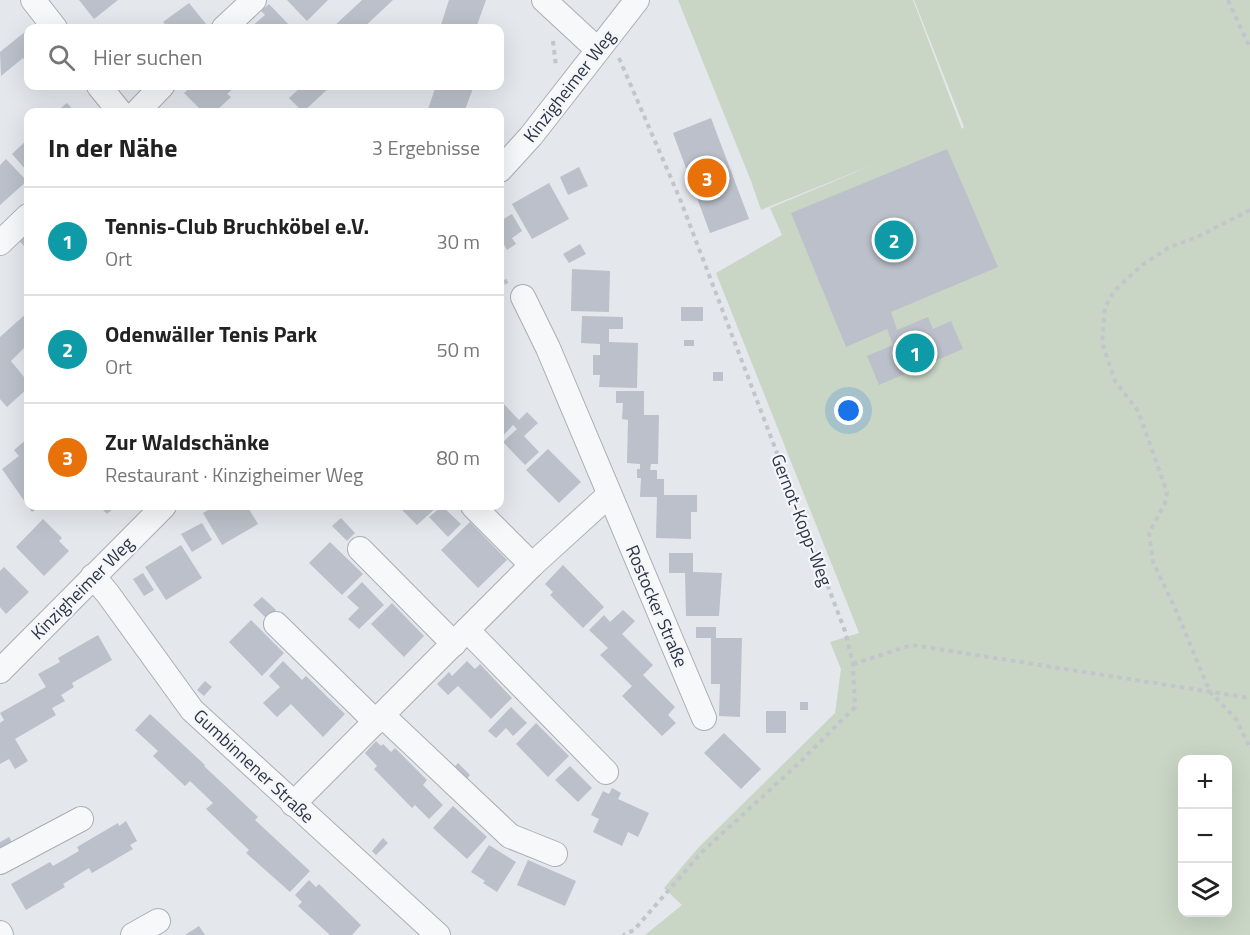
<!DOCTYPE html>
<html lang="de">
<meta charset="utf-8">
<style>
:root{--surface:#fff;--page:#f6f6f6;--text:#222;--muted:#767676;--line:#e0e0e0;--accent:#d1495b}
body{margin:0;font-family:"Titillium Web",sans-serif;background:var(--page);color:var(--text)}
.controls{position:absolute;right:18px;bottom:18px;display:grid;overflow:hidden;border-radius:12px;box-shadow:0 6px 24px #0002}
.controls button{width:54px;height:54px;display:grid;place-items:center;padding:0;border:0;border-bottom:2px solid var(--line);background:var(--surface);color:var(--text);font:30px sans-serif}
.you{position:absolute;left:849px;top:411px;width:21px;height:21px;margin:-15px;border:4px solid #fff;border-radius:50%;background:#1a73e8;box-shadow:0 0 0 9px #1a73e833}
.badge{display:grid;place-items:center;width:39px;height:39px;border-radius:50%;background:var(--accent);color:#fff;font-size:20px;font-weight:700}
.pin{position:absolute;translate:-50% -50%;border:3px solid #fff;box-shadow:0 2px 6px #0006}
.list{margin:0;padding:0;list-style:none}
h2{display:flex;justify-content:space-between;align-items:center;height:78px;margin:0;padding:0 24px;font-size:26px}
h2 small{font-size:20px;font-weight:400;color:var(--muted)}
.list li{display:grid;grid-template-columns:39px 1fr auto;gap:18px;align-items:center;box-sizing:border-box;height:108px;padding:0 24px;border-top:2px solid var(--line)}
.list b{display:block;font-size:22px;white-space:nowrap}
.list p{margin:0;font-size:20px;white-space:nowrap;color:var(--muted)}
.list em{font-size:20px;font-style:normal;color:var(--muted)}
.icon{flex:none;width:33px;height:33px;fill:none;stroke:currentColor;stroke-width:2;stroke-linecap:round;stroke-linejoin:round}
.map{position:relative;flex:none;width:1250px;height:935px;overflow:hidden}
.search{position:absolute;background:var(--surface);box-shadow:0 6px 24px #0002;left:24px;top:24px;width:480px;height:66px;display:flex;align-items:center;gap:15px;box-sizing:border-box;padding:0 21px;border-radius:12px;color:var(--muted);font-size:22px}
.panel{position:absolute;background:var(--surface);box-shadow:0 6px 24px #0002;left:24px;top:108px;width:480px;height:402px;border-radius:12px}
.map>svg:first-child{display:block}
</style>
<div class="map">
<svg width="1250" height="935" viewBox="0 0 1250 935">
<rect width="100%" height="100%" fill="#e4e7ec"/>
<!-- green -->
<path fill="#c9d6c5" fill-rule="evenodd" d="M 678,0 L 913,0 L 962,129 L 964,127 L 914,0 L 1250,0 L 1250,935 L 645,935 L 682,905 L 664,888 L 698,848 L 835,713 L 841,669 L 830,642 L 859,633 L 716,273 L 782,235 L 770,208 L 880,162 L 761,210 L 751,181 ZM 1182,760 L 1228,760 L 1228,912 L 1182,912 Z"/>
<!-- building -->
<g fill="#bbc0ca">
<path d="M 79,0 L 118,0 L 94,19 Z"/>
<path d="M 287,0 L 328,0 L 307,21 Z"/>
<path d="M 362,0 L 393,0 L 363,28 L 332,28 Z"/>
<path d="M 449,0 L 486,0 L 476,28 L 440,28 Z"/>
<path d="M 189,3 L 206,24 L 200,28 L 168,28 L 163,22 Z"/>
<path d="M 269,4 L 291,27 L 293,28 L 250,28 L 265,15 L 261,11 Z"/>
<path d="M 26,31 L 28,33 L 28,65 L 23,58 L 1,76 L 0,52 Z"/>
<path d="M 192,86 L 236,86 L 227,94 L 231,97 L 215,112 L 203,112 L 184,93 Z"/>
<path d="M 302,86 L 331,86 L 303,112 L 289,98 Z"/>
<path d="M 436,86 L 474,86 L 464,112 L 427,112 Z"/>
<path d="M 67,103 L 75,112 L 56,112 Z"/>
<path d="M 711,118 L 749,219 L 710,233 L 673,133 Z"/>
<path d="M 28,139 L 28,168 L 26,170 L 12,154 Z"/>
<path d="M 947,149 L 998,267 L 891,312 L 897,330 L 928,317 L 933,329 L 951,321 L 963,349 L 879,385 L 867,356 L 893,345 L 887,329 L 846,347 L 791,213 Z"/>
<path d="M 6,159 L 27,181 L 0,205 L 0,165 Z"/>
<path d="M 579,167 L 588,186 L 568,195 L 560,177 Z"/>
<path d="M 549,183 L 569,219 L 532,239 L 512,204 Z"/>
<path d="M 512,214 L 522,231 L 512,238 L 516,244 L 507,250 L 500,238 L 500,221 Z"/>
<path d="M 26,231 L 28,234 L 28,242 L 24,246 L 17,238 Z"/>
<path d="M 580,244 L 586,254 L 569,263 L 563,254 Z"/>
<path d="M 572,269 L 610,271 L 609,312 L 571,311 Z"/>
<rect x="681" y="307" width="22" height="14"/>
<path d="M 28,312 L 28,344 L 11,361 L 28,382 L 28,388 L 7,407 L 0,399 L 0,337 Z"/>
<path d="M 582,316 L 623,317 L 623,329 L 609,329 L 609,342 L 638,343 L 637,388 L 599,387 L 600,375 L 593,375 L 593,355 L 600,355 L 600,344 L 581,343 Z"/>
<rect x="684" y="340" width="10" height="6"/>
<rect x="713" y="372" width="10" height="9"/>
<path d="M 616,391 L 644,391 L 644,415 L 659,415 L 658,464 L 651,464 L 650,470 L 657,470 L 657,479 L 664,479 L 664,495 L 697,495 L 697,512 L 691,512 L 691,539 L 656,538 L 657,497 L 640,497 L 641,478 L 637,478 L 637,469 L 640,469 L 640,464 L 627,463 L 628,420 L 622,419 L 623,403 L 616,403 Z"/>
<path d="M 500,400 L 519,420 L 527,412 L 538,423 L 524,436 L 539,452 L 525,465 L 503,442 L 517,429 L 513,425 L 500,439 Z"/>
<path d="M 28,438 L 28,464 L 27,466 L 28,468 L 28,506 L 40,506 L 32,512 L 2,469 L 19,456 L 14,450 Z"/>
<path d="M 548,449 L 581,482 L 559,503 L 526,470 Z"/>
<path d="M 99,506 L 116,506 L 107,514 Z"/>
<path d="M 215,506 L 247,506 L 258,524 L 222,545 L 203,513 Z"/>
<path d="M 398,506 L 438,506 L 417,525 Z"/>
<path d="M 442,506 L 461,524 L 448,537 L 429,517 Z"/>
<path d="M 341,518 L 355,533 L 347,541 L 332,526 Z"/>
<path d="M 43,519 L 62,538 L 59,541 L 69,551 L 44,576 L 16,547 Z"/>
<path d="M 470,522 L 507,560 L 478,588 L 441,550 Z"/>
<path d="M 202,523 L 212,540 L 192,552 L 181,534 Z"/>
<path d="M 330,542 L 363,574 L 342,595 L 309,563 Z"/>
<path d="M 181,545 L 202,578 L 166,600 L 145,567 Z"/>
<path d="M 669,553 L 693,553 L 693,572 L 722,573 L 719,616 L 686,616 L 685,573 L 669,573 Z"/>
<path d="M 563,565 L 604,607 L 583,628 L 550,595 L 553,592 L 545,584 Z"/>
<path d="M 4,567 L 29,592 L 6,614 L 0,607 L 0,571 Z"/>
<path d="M 143,573 L 154,590 L 144,596 L 133,579 Z"/>
<path d="M 362,582 L 384,605 L 359,629 L 348,619 L 359,608 L 347,597 Z"/>
<path d="M 262,597 L 276,610 L 267,619 L 253,605 Z"/>
<path d="M 392,603 L 424,636 L 404,657 L 371,624 Z"/>
<path d="M 623,610 L 635,621 L 622,634 L 653,665 L 643,675 L 675,707 L 668,715 L 676,723 L 662,736 L 622,696 L 632,686 L 600,655 L 608,648 L 589,630 L 604,615 L 610,622 Z"/>
<path d="M 251,620 L 284,653 L 262,676 L 229,642 Z"/>
<path d="M 696,627 L 716,627 L 716,638 L 742,638 L 740,717 L 719,716 L 720,684 L 711,684 L 711,638 L 696,638 Z"/>
<path d="M 98,635 L 112,660 L 72,683 L 74,687 L 61,695 L 65,701 L 52,708 L 56,715 L 15,739 L 28,761 L 15,769 L 9,759 L 0,764 L 0,723 L 4,720 L 0,713 L 46,687 L 38,674 L 60,662 L 58,658 Z"/>
<path d="M 283,661 L 302,680 L 306,676 L 345,714 L 323,737 L 291,704 L 277,717 L 263,703 L 280,687 L 269,676 Z"/>
<path d="M 467,661 L 475,669 L 480,664 L 512,698 L 491,719 L 458,686 L 448,695 L 437,684 L 449,672 L 452,676 Z"/>
<path d="M 205,681 L 212,687 L 204,696 L 197,690 Z"/>
<rect x="800" y="702" width="8" height="8"/>
<path d="M 511,707 L 527,723 L 513,736 L 506,728 L 496,738 L 488,731 Z"/>
<rect x="766" y="711" width="20" height="22"/>
<path d="M 150,714 L 205,765 L 204,766 L 258,817 L 255,820 L 310,871 L 290,892 L 246,853 L 249,850 L 206,809 L 213,803 L 190,781 L 185,786 L 153,756 L 158,751 L 135,730 Z"/>
<path d="M 536,723 L 569,756 L 548,777 L 516,744 Z"/>
<path d="M 724,733 L 761,769 L 741,789 L 704,753 Z"/>
<path d="M 376,741 L 381,746 L 383,744 L 391,752 L 395,748 L 427,780 L 423,785 L 443,805 L 429,819 L 415,805 L 412,808 L 374,769 L 377,766 L 365,753 Z"/>
<path d="M 458,763 L 470,775 L 464,782 L 452,770 Z"/>
<path d="M 570,766 L 592,788 L 578,802 L 555,780 Z"/>
<path d="M 612,788 L 621,793 L 618,799 L 649,813 L 638,837 L 628,832 L 622,846 L 593,832 L 599,819 L 591,815 L 603,791 L 609,794 Z"/>
<path d="M 453,806 L 487,837 L 467,859 L 433,828 Z"/>
<path d="M 126,821 L 137,841 L 130,845 L 133,849 L 92,873 L 89,868 L 63,884 L 65,887 L 26,910 L 11,884 L 50,862 L 53,866 L 79,851 L 77,847 L 118,823 L 119,826 Z"/>
<path d="M 9,837 L 14,846 L 0,854 L 0,842 Z"/>
<path d="M 383,838 L 388,843 L 376,855 L 372,851 Z"/>
<path d="M 489,845 L 516,862 L 497,892 L 483,883 L 485,881 L 471,872 Z"/>
<path d="M 528,860 L 576,881 L 565,906 L 517,885 Z"/>
<path d="M 309,880 L 316,887 L 319,884 L 361,925 L 352,935 L 330,935 L 298,906 L 302,902 L 295,895 Z"/>
<path d="M 199,926 L 205,935 L 185,935 Z"/>
</g>
<g fill="none" stroke-linecap="round" stroke-linejoin="round">
<!-- street casing -->
<g stroke="#a9aeb7" stroke-width="26">
<g id="street">
<path d="M 33,0 L 55,28"/>
<path d="M 544,0 L 598,50"/>
<path d="M 224,28 L 254,0"/>
<path d="M 99,86 L 120,112"/>
<path d="M 137,112 L 162,86"/>
<path d="M 500,170 L 531,136 L 637,0"/>
<path d="M 0,243 L 28,216"/>
<path d="M 523,297 L 548,348 L 704,718"/>
<path d="M 473,506 L 532,565"/>
<path d="M 360,549 L 454,644"/>
<path d="M 93,576 L 108,594 L 192,710 L 438,935"/>
<path d="M 276,624 L 376,722"/>
<path d="M 467,630 L 606,772"/>
<path d="M 0,671 L 164,506"/>
<path d="M 382,715 L 510,836 L 555,854"/>
<path d="M 293,804 L 532,565 L 609,495"/>
<path d="M 0,862 L 81,819"/>
<path d="M 0,933 L 1,935"/>
<path d="M 133,935 L 158,921"/>
</g>
</g>
<!-- path -->
<g stroke="#c2c5cb" stroke-width="4" stroke-dasharray="4.5 4.5" stroke-linecap="butt">
<path d="M 1228,0 L 1250,48"/>
<path d="M 553,41 L 556,66"/>
<path d="M 619,58 L 680,199 L 845,631 L 853,664 L 855,707 L 797,765 L 702,852 L 634,930 L 623,935"/>
<path d="M 1250,210 L 1197,237 L 1168,248 L 1142,265 L 1114,291 L 1105,307 L 1102,343 L 1115,381 L 1138,411 L 1167,492 L 1165,503 L 1149,533 L 1153,562 L 1175,608 L 1210,692 L 1236,719 L 1250,748"/>
<path d="M 500,272 L 507,284"/>
<path d="M 853,664 L 912,645 L 1250,698"/>
</g>
<!-- street -->
<use href="#street" stroke="#f7f8fa" stroke-width="24"/>
</g>
<g text-anchor="middle" dominant-baseline="central" stroke-width="4.5" stroke-linejoin="round" paint-order="stroke">
<!-- street labels -->
<g font-size="18" fill="#2b3445" stroke="#f4f6f9">
<text transform="translate(569 86) rotate(-52)">Kinzigheimer Weg</text>
<text transform="translate(802 520) rotate(69)">Gernot-Kopp-Weg</text>
<text transform="translate(82 588) rotate(-45)">Kinzigheimer Weg</text>
<text transform="translate(657 606) rotate(67)">Rostocker Straße</text>
<text transform="translate(254 766) rotate(43)">Gumbinnener Straße</text>
</g>
</g>
</svg>
<div class="controls">
<button>+</button>
<button>−</button>
<button><svg class="icon" aria-label="layers" viewBox="0 0 24 24"><path d="M12 4l9 5-9 5-9-5zM3 14l9 5 9-5"/></svg></button>
</div>
<div class="you"></div>
<div class="pin badge" style="left:915px;top:353px;background:#0f9aa8">1</div>
<div class="pin badge" style="left:894px;top:240px;background:#0f9aa8">2</div>
<div class="pin badge" style="left:707px;top:178px;background:#e8710a">3</div>
<div class="search"><svg class="icon" aria-label="search" viewBox="0 0 24 24"><circle cx="10" cy="10" r="6"/><path d="M15 15l6 6"/></svg>Hier suchen</div>
<section class="panel">
<h2>In der Nähe<small>3 Ergebnisse</small></h2>
<ul class="list">
<li><span class="badge" style="background:#0f9aa8">1</span><div><b>Tennis-Club Bruchköbel e.V.</b><p>Ort</p></div><em>30 m</em></li>
<li><span class="badge" style="background:#0f9aa8">2</span><div><b>Odenwäller Tenis Park</b><p>Ort</p></div><em>50 m</em></li>
<li><span class="badge" style="background:#e8710a">3</span><div><b>Zur Waldschänke</b><p>Restaurant · Kinzigheimer Weg</p></div><em>80 m</em></li>
</ul>
</section>
</div>
